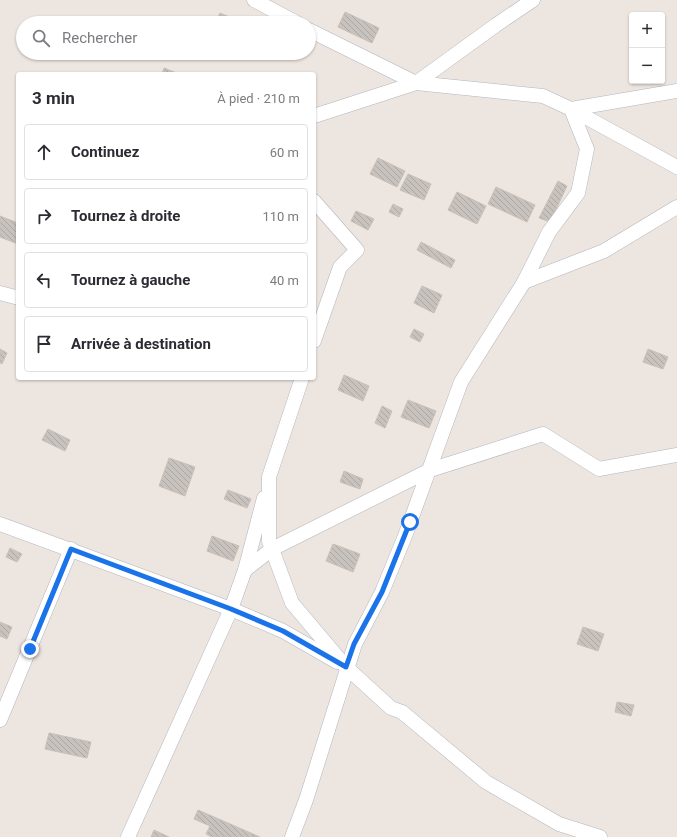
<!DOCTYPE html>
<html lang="fr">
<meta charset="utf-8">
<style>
:root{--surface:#fff;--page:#f2f2f3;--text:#2b2b33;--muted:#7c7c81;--line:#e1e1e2}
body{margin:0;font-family:Roboto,sans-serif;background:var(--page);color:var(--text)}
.controls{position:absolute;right:12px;top:12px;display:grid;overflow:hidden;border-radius:4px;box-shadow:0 1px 3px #0004}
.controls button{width:36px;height:36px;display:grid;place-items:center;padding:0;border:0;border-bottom:1px solid var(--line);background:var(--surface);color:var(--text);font:20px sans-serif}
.stop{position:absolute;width:12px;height:12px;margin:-9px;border:3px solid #1a73e8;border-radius:50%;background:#fff}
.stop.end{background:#1a73e8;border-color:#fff;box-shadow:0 1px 4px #0008}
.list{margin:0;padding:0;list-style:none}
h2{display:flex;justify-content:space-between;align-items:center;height:52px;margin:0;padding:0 16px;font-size:17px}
h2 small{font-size:13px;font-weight:400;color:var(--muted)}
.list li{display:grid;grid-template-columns:26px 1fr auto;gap:12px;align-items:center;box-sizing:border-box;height:56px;margin:0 8px 8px;padding:0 8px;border:1px solid var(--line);border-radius:4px}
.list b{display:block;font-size:15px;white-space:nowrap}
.list em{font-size:13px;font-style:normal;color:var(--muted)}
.icon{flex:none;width:22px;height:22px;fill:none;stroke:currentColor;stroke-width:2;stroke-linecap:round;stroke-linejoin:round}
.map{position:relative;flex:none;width:677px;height:837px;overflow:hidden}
.search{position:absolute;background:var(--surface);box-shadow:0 1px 3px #0004;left:16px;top:16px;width:300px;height:44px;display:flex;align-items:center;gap:10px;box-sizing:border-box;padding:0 14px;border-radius:22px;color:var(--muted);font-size:15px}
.panel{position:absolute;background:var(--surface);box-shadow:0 1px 3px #0004;left:16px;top:72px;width:300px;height:308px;border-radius:4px}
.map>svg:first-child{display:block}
</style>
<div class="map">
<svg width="677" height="837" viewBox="0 0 677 837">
<defs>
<pattern id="building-back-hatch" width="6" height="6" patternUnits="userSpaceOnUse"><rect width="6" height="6" fill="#c8c2be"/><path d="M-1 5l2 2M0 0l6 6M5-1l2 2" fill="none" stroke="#aca7a3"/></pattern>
</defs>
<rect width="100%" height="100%" fill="#ede5df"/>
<!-- building -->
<g fill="url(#building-back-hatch)" stroke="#c8c0b8">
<path d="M 345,12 L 379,28 L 372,43 L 338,27 Z"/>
<path d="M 220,13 L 243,23 L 216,23 Z"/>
<path d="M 164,68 L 179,74 L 162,74 Z"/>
<path d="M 378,158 L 405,171 L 397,187 L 370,174 Z"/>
<path d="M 408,174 L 431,184 L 424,200 L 400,190 Z"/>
<path d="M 558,181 L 567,186 L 550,222 L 539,218 Z"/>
<path d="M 496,187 L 535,205 L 527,222 L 488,204 Z"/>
<path d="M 457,192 L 486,206 L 477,224 L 448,210 Z"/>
<path d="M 393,204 L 403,209 L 399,217 L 389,212 Z"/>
<path d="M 356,211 L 374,219 L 368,230 L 351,221 Z"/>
<path d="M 0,216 L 18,223 L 18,244 L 0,237 Z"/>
<path d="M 421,242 L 455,260 L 451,268 L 417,250 Z"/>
<path d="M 422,286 L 442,295 L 434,313 L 414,303 Z"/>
<path d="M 414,329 L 424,334 L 420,342 L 410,337 Z"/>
<path d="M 0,349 L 7,353 L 2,364 L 0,363 Z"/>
<path d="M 648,349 L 668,357 L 663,369 L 643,362 Z"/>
<path d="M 344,375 L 369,386 L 363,401 L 338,390 Z"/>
<path d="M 408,400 L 436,411 L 429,428 L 401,417 Z"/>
<path d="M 382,406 L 392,411 L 385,428 L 375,423 Z"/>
<path d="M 48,429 L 70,440 L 65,451 L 42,440 Z"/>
<path d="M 169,458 L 195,467 L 185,496 L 159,486 Z"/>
<path d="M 344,471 L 363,479 L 360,489 L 340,482 Z"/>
<path d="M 228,490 L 251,499 L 247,508 L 224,499 Z"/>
<path d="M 212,536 L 239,546 L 233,561 L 207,551 Z"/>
<path d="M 333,544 L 360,554 L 353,572 L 326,561 Z"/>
<path d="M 10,548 L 22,554 L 17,562 L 6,557 Z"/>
<path d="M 0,622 L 12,627 L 7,639 L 0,636 Z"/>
<path d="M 583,627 L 604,634 L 598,651 L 577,644 Z"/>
<path d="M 617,702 L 634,705 L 631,716 L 615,712 Z"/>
<path d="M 49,733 L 91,742 L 87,758 L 45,749 Z"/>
<path d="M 198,810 L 260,837 L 212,837 L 206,834 L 210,826 L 194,819 Z"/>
<path d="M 154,830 L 169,837 L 151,837 Z"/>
</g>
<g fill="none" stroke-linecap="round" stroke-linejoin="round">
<!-- street casing -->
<g stroke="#b2b6bf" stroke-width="15">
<g id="street">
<path d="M 254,0 L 297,23"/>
<path d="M 309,30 L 416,83 L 543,96 L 571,109 L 677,91"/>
<path d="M 571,109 L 677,167"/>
<path d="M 314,116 L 416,83 L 496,25 L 533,0"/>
<path d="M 314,201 L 357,250 L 340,267 L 314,341"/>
<path d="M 524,282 L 604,251 L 677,207"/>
<path d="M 0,293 L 15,297 L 18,296"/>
<path d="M 302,378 L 269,477 L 269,541 L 292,603 L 346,667 L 391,708 L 402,712 L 486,782 L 559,824 L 600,837"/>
<path d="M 0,524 L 231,609 L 283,631 L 337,662"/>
<path d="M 245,570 L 272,549 L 430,470 L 543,434 L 599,469 L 677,455"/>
<path d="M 0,720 L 71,549"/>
<path d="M 128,837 L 231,609 L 245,570 L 264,498"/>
<path d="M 292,837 L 306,800 L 355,644 L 382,592 L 405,536 L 461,382 L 524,282 L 549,232 L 578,193 L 587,149 L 571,109"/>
</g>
</g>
<!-- street -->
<use href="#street" stroke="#fff" stroke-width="14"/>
</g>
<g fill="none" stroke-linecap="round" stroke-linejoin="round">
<!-- route -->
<path stroke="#1a73e8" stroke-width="5" d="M 30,649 L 71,549 L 231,609 L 283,631 L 346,667 L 354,644 L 382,592 L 410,522"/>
</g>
</svg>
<div class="controls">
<button>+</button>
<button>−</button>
</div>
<div class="stop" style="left:410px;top:522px"></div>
<div class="stop end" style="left:30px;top:649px"></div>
<div class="search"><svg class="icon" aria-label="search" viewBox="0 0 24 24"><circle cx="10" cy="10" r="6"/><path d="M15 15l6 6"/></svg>Rechercher</div>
<section class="panel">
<h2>3 min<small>À pied · 210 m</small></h2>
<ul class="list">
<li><svg class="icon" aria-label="ahead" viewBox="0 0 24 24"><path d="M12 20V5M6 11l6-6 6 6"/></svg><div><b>Continuez</b></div><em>60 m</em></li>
<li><svg class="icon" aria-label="right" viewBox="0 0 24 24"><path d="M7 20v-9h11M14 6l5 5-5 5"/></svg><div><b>Tournez à droite</b></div><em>110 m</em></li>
<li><svg class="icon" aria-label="left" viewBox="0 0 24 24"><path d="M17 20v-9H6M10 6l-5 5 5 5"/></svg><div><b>Tournez à gauche</b></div><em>40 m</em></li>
<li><svg class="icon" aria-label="arrive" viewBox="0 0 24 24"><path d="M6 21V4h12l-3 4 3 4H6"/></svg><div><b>Arrivée à destination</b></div></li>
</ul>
</section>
</div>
